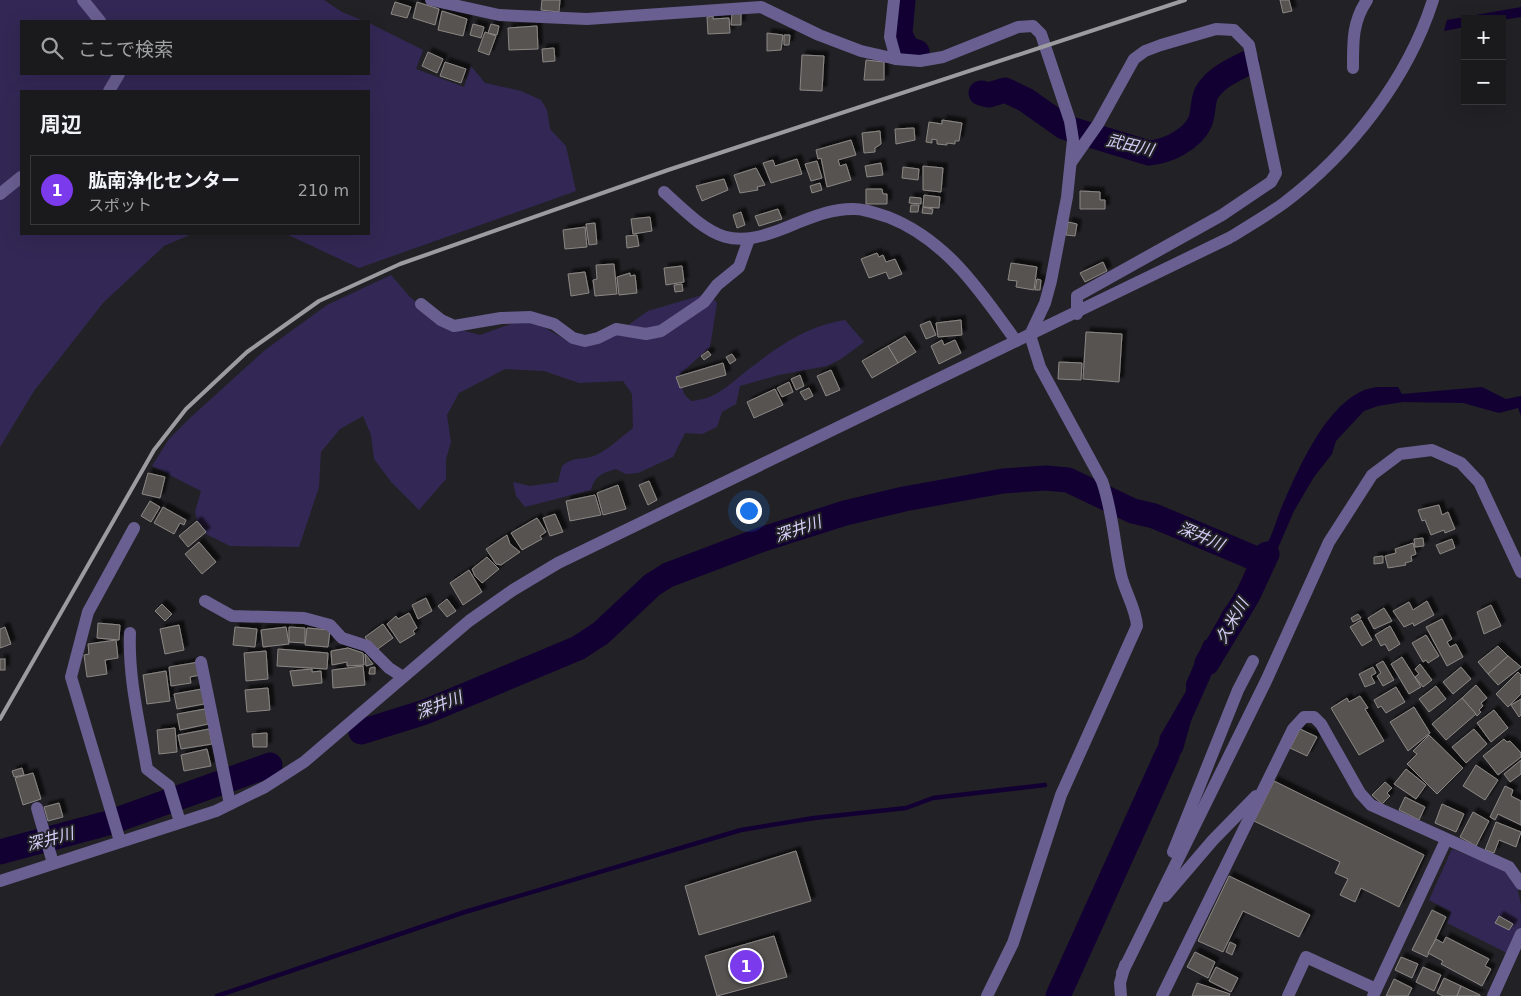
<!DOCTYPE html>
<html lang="ja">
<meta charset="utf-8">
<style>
:root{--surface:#1a1a1c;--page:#232325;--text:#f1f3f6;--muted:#9fa1a3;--line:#38383b;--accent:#7c3aed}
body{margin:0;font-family:"DejaVu Sans","Noto Sans JP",sans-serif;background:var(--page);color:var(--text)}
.controls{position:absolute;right:15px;top:15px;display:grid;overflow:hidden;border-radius:0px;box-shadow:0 5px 20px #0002}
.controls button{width:45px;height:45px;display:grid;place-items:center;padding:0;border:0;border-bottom:1px solid var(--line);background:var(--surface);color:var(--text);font:25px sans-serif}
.you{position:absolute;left:748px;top:510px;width:18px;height:18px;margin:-12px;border:4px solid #fff;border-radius:50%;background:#1a73e8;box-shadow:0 0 0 8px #1a73e833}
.badge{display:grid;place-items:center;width:32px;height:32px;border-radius:50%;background:var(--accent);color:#fff;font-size:16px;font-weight:700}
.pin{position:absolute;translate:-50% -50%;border:2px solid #fff;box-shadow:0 1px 5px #0006}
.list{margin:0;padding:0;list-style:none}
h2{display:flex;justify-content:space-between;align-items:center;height:65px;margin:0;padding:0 20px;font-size:21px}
h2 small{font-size:16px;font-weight:400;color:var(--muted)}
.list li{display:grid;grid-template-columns:32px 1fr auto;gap:15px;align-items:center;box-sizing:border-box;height:70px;margin:0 10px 10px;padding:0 10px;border:1px solid var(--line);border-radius:0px}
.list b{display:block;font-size:19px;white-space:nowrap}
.list p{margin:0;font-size:16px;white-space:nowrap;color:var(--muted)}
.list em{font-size:16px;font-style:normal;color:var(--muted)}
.icon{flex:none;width:28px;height:28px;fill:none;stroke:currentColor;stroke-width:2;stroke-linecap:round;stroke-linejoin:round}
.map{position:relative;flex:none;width:1521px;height:996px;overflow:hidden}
.search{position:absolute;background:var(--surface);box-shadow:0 5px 20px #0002;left:20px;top:20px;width:350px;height:55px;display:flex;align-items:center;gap:12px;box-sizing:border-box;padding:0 18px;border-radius:0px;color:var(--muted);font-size:19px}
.panel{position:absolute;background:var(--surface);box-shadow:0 5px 20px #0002;left:20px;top:90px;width:350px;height:145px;border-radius:0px}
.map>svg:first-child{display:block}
</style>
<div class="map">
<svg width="1521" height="996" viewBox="0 0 1521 996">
<defs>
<filter id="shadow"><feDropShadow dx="4.5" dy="-4.5" stdDeviation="1" flood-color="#0009"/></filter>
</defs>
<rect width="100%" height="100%" fill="#222226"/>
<!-- green -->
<g fill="#332855">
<path d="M 0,0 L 324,0 L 342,12 L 364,21 L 21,21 L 21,74 L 369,74 L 369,23 L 423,50 L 416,69 L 464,87 L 471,66 L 485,83 L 521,91 L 541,100 L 547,110 L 550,129 L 566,146 L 576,191 L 359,268 L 286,234 L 369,234 L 369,91 L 21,91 L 21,234 L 192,234 L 164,246 L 103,303 L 34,391 L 0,447 Z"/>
<path d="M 391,275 L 410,297 L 446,326 L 480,335 L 516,322 L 537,323 L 569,342 L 621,330 L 648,311 L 709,293 L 717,303 L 710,347 L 679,375 L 684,394 L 691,401 C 719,399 731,382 753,366 C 780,345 810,325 845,320 L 864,342 L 841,359 L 827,366 L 779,375 L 740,386 L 736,404 L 722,412 L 717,427 L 702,434 L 685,433 L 673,457 L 638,473 L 626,474 L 616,469 C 603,473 595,475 591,490 L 525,507 L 516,496 L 513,482 L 530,486 L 558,482 L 562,466 C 574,457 577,460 591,457 C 605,453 621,437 633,428 L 632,394 L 623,381 L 579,383 L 544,371 L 505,369 L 459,393 L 447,415 L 451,442 L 446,459 L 446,479 L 419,510 L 392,483 L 374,459 L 371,435 L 363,416 L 340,429 L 321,452 L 319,487 L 299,547 L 230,546 L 200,531 L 195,512 L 201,491 L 152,466 L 169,439 L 190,418 L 265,350 L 327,305 Z"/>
<path d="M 1452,849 L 1507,871 L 1516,883 L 1521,904 L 1521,928 L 1507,953 L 1447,923 L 1451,912 L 1429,900 Z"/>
</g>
<!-- water -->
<g fill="#130033">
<path d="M 1521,7 L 1521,17 L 1502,20 L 1465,19 L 1465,27 L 1444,31 L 1447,20 Z"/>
<path d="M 1378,387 L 1398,387 L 1402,394 L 1482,387 L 1506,399 L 1521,396 L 1521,416 L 1518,408 L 1499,413 L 1463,403 L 1403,402 L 1378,406 L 1364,411 L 1336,441 L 1332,454 L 1314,477 L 1294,511 L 1275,555 L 1238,605 L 1224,618 L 1223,626 L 1227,650 L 1223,659 L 1219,658 L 1191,721 L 1183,750 L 1158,791 L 1152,776 L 1160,736 L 1186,691 L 1186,683 L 1204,641 L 1208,639 L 1224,609 L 1244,585 L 1251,572 L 1224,553 L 1230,540 L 1263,549 C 1272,538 1275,524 1280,511 C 1296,474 1322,411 1360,392 C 1365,389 1372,388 1378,387 Z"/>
</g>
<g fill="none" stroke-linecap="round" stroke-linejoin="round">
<!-- stream -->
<path stroke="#130033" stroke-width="4.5" d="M 217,996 L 465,912 L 741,830 L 814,818 L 906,808 L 933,798 L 1045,785"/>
<!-- river -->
<g stroke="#130033" stroke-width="25">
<path d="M 903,0 L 900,34 L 907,49 L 917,52"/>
<path d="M 981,93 L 989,95 L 1005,90 L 1026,100 L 1064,127 L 1149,153 C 1166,152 1192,140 1200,122 C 1204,113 1202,101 1207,92 C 1217,77 1232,71 1247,63"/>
<path d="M 1207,663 L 1248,595 L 1267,554"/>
<path d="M 361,732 L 425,712 L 578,648 L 601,633 L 652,585 L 668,575 L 763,539 L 845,513 L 904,499 L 1003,481 L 1046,478 L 1068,480 L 1133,511 L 1154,516 L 1259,560"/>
<path d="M 0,852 L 108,823 L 270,765"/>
<path d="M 1058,996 L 1167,755"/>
</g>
</g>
<!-- building -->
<g fill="#575351" stroke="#8b8784" filter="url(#shadow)">
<path d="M 542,0 L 560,0 L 559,12 L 541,10 Z"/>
<path d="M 1280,0 L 1289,0 L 1292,11 L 1283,13 Z"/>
<path d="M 395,2 L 411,7 L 407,18 L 391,14 Z"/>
<path d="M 417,2 L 439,9 L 435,25 L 413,18 Z"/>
<path d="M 442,11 L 467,19 L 463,36 L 438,30 Z"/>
<path d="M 732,13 L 741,14 L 741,25 L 731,25 Z"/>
<path d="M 713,16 L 713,19 L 729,18 L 730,33 L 708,34 L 707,17 Z"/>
<path d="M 473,24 L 484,27 L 481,38 L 470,35 Z"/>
<path d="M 491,24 L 499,26 L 497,35 L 488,33 Z"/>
<path d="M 537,26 L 538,49 L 509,50 L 508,28 Z"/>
<path d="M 485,32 L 496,36 L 489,55 L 478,51 Z"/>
<path d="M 767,33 L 783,35 L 781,50 L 767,51 Z"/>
<path d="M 784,35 L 790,35 L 789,45 L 784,45 Z"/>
<path d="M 554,48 L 555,61 L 543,62 L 542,49 Z"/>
<path d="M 428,52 L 443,59 L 437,73 L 422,66 Z"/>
<path d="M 802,55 L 824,56 L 822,91 L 800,90 Z"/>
<path d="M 866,60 L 884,62 L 884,80 L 864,80 Z"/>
<path d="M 445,62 L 466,69 L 461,83 L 440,76 Z"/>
<path d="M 942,120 L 962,123 L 959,141 L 955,141 L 955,144 L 947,143 L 947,145 L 937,144 L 937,140 L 932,139 L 932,143 L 926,142 L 929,122 L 942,124 Z"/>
<path d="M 914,128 L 915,140 L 896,144 L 895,129 Z"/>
<path d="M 880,131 L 881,144 L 875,148 L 875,152 L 864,153 L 862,133 Z"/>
<path d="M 851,140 L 856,155 L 838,160 L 840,166 L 846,164 L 851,180 L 827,187 L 821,158 L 818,159 L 816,150 Z"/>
<path d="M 797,159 L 802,174 L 771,183 L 763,163 L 773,160 L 775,166 Z"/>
<path d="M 817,161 L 822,178 L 811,181 L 805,164 Z"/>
<path d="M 881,163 L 883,175 L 867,177 L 865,166 Z"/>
<path d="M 923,166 L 943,168 L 941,192 L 923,190 Z"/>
<path d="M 903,167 L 919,169 L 918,180 L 902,178 Z"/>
<path d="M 756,168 L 765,185 L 757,187 L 758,190 L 740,193 L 734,175 Z"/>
<path d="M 724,179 L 728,190 L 702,201 L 696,186 Z"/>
<path d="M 820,183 L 822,190 L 812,193 L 810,186 Z"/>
<path d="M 866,189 L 882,189 L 883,194 L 887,194 L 887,204 L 866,204 Z"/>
<path d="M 1080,191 L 1100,192 L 1100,200 L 1105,200 L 1105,209 L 1080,209 Z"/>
<path d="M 924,195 L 940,197 L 939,208 L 923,207 Z"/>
<path d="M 910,197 L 921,198 L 921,204 L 909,203 Z"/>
<path d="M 911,205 L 919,205 L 918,212 L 910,212 Z"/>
<path d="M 923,207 L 933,209 L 932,214 L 922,213 Z"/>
<path d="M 778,209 L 782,219 L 759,226 L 755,216 Z"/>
<path d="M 741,212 L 745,225 L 737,228 L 733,215 Z"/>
<path d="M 650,217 L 652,231 L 633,234 L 631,219 Z"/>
<path d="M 1068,222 L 1077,224 L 1075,236 L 1066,235 Z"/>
<path d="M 595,223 L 597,244 L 589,245 L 586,224 Z"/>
<path d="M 585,227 L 587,247 L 565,249 L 563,230 Z"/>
<path d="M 637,235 L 639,246 L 627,248 L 626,236 Z"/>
<path d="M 877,253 L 879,257 L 883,255 L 886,262 L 895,259 L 902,274 L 889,279 L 886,272 L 869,278 L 861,259 Z"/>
<path d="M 1103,262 L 1107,271 L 1085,282 L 1080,273 Z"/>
<path d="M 1011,263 L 1037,267 L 1034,290 L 1016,287 L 1017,281 L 1008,280 Z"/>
<path d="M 614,264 L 617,294 L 595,296 L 593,280 L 597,279 L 596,265 Z"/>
<path d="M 682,266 L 684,282 L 666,285 L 664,268 Z"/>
<path d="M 585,272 L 589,293 L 571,296 L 568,274 Z"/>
<path d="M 630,273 L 630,276 L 635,275 L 637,293 L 619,295 L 617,277 Z"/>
<path d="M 1037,279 L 1041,280 L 1040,290 L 1035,290 Z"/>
<path d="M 682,284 L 683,291 L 675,292 L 674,285 Z"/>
<path d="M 961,320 L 962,335 L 938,337 L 936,323 Z"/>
<path d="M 930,321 L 936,335 L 926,339 L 920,325 Z"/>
<path d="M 1086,332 L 1122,334 L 1119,382 L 1083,379 Z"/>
<path d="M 905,336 L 916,352 L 898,363 L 888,346 Z"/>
<path d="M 942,340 L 944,345 L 955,340 L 961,353 L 939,364 L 931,346 Z"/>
<path d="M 888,346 L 898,363 L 872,378 L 862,361 Z"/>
<path d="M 708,351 L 711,355 L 704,360 L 701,356 Z"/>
<path d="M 732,354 L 736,360 L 730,364 L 726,357 Z"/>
<path d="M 1059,362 L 1082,363 L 1081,380 L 1058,379 Z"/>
<path d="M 723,363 L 726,375 L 680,388 L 676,377 Z"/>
<path d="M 831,370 L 840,390 L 826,396 L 817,376 Z"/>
<path d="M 800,375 L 804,386 L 796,390 L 791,379 Z"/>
<path d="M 789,382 L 793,392 L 782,397 L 777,388 Z"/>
<path d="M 809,388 L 813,396 L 805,400 L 800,392 Z"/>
<path d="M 775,389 L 783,405 L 754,418 L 747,402 Z"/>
<path d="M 148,473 L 165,477 L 160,498 L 142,494 Z"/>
<path d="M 649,481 L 657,500 L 648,505 L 639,485 Z"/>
<path d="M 618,485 L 626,509 L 603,515 L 597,493 Z"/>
<path d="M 595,495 L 601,515 L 570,521 L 566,501 Z"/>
<path d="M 150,501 L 160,507 L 151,522 L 141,516 Z"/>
<path d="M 1439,505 L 1442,515 L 1448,512 L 1455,529 L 1445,533 L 1444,530 L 1431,535 L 1425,520 L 1422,521 L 1418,510 Z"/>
<path d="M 163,507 L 186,520 L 184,525 L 180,523 L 174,534 L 154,523 Z"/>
<path d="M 555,514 L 563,532 L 550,536 L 543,518 Z"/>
<path d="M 537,518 L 546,532 L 540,536 L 542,539 L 522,550 L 511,533 Z"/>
<path d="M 197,521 L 206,532 L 188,547 L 179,536 Z"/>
<path d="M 507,535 L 510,544 L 520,552 L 501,565 L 496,564 L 486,549 Z"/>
<path d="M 1423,538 L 1424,546 L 1415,547 L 1414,539 Z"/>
<path d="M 1452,539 L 1455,548 L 1440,554 L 1436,545 Z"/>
<path d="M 199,542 L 216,562 L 202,574 L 185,554 Z"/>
<path d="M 1413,543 L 1416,554 L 1411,556 L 1412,561 L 1405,563 L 1406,565 L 1388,568 L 1385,556 L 1396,553 L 1395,549 Z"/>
<path d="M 1383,556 L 1383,563 L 1374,564 L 1374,557 Z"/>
<path d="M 487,557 L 499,569 L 482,583 L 475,576 L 472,569 Z"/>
<path d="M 469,570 L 482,592 L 463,605 L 450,583 Z"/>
<path d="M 426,598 L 432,611 L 418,619 L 412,605 Z"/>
<path d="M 447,599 L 456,611 L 447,617 L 438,606 Z"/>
<path d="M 1427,601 L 1434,615 L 1414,626 L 1413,623 L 1404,627 L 1393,611 L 1409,602 L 1413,610 Z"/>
<path d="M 162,604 L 172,614 L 165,621 L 155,611 Z"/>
<path d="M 1491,605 L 1501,626 L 1484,634 L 1477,612 Z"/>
<path d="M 1384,608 L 1392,621 L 1374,629 L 1368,618 Z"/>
<path d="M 409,613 L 417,628 L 413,631 L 415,634 L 400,643 L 387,624 L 396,616 L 398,619 Z"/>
<path d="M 1358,614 L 1361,618 L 1353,622 L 1351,618 Z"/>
<path d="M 1442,619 L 1452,639 L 1447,642 L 1450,647 L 1456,644 L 1463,657 L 1447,666 L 1426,627 Z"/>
<path d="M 1361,620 L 1372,640 L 1362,646 L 1350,627 Z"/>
<path d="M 98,623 L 120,625 L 119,640 L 97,638 Z"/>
<path d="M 383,624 L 393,638 L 375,651 L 365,637 Z"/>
<path d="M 179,625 L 184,650 L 165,654 L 160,629 Z"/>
<path d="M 1390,626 L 1400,644 L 1389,651 L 1385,644 L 1381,646 L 1375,635 Z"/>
<path d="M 5,627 L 11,644 L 0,648 L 0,629 Z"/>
<path d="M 235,627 L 257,629 L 255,647 L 233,645 Z"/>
<path d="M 286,627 L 289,644 L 263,647 L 261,630 Z"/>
<path d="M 289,627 L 305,628 L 305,643 L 289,642 Z"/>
<path d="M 307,628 L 330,630 L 328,647 L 305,645 Z"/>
<path d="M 1426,635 L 1439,656 L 1428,663 L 1426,660 L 1423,662 L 1412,643 Z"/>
<path d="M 116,640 L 118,658 L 105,660 L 107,674 L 87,677 L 84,655 L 89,654 L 88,644 Z"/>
<path d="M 1498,646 L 1508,656 L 1488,674 L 1478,662 Z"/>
<path d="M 348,648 L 363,653 L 364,665 L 347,666 L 347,662 L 332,665 L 331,651 Z"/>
<path d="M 278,649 L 328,653 L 327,669 L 277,666 Z"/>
<path d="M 266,651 L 268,679 L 246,681 L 244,653 Z"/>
<path d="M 365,654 L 373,664 L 366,666 Z"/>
<path d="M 1508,656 L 1521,667 L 1498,685 L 1488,674 Z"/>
<path d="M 1402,657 L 1421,687 L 1409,694 L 1391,664 Z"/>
<rect x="0" y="659" width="5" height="11"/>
<path d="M 1383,661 L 1394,680 L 1383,686 L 1377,676 L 1381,673 L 1376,665 Z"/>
<path d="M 199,662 L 201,675 L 190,677 L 191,683 L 171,686 L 169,667 Z"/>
<path d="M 1420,664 L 1432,680 L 1423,687 L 1415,677 L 1419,674 L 1415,669 Z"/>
<path d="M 363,666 L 365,685 L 333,688 L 332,670 Z"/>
<path d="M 375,667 L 375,674 L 369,674 L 370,668 Z"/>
<path d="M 1373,667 L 1376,673 L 1371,676 L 1375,683 L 1365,687 L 1359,674 Z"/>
<path d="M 1461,667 L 1471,679 L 1453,694 L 1443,682 Z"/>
<path d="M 312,669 L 312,672 L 321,671 L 322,683 L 293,686 L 290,671 Z"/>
<path d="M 166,671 L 170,701 L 147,704 L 143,675 Z"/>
<path d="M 1518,672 L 1521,675 L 1521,694 L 1508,707 L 1496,694 Z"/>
<path d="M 1476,685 L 1487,698 L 1481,703 L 1483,706 L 1479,710 L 1481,712 L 1477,716 L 1462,698 Z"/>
<path d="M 1436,686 L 1446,699 L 1429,712 L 1419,699 Z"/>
<path d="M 1396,687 L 1405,702 L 1386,713 L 1381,706 L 1378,708 L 1374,700 Z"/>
<path d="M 268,688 L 270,710 L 247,712 L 245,690 Z"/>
<path d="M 202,689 L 204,704 L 177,709 L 174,694 Z"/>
<path d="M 1360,696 L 1368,708 L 1365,709 L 1384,741 L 1359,755 L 1331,708 L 1347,698 L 1349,702 Z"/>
<path d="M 1462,698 L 1476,714 L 1446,740 L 1432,724 Z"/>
<path d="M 1521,699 L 1521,715 L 1519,717 L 1511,705 Z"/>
<path d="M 1414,707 L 1430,733 L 1408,751 L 1390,722 Z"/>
<path d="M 205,709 L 208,724 L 180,730 L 177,714 Z"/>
<path d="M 1494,710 L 1508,728 L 1491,742 L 1477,723 Z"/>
<path d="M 175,728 L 177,752 L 159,754 L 157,730 Z"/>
<path d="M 209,729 L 212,744 L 181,749 L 178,735 Z"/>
<path d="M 1300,729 L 1317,737 L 1307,756 L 1290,748 Z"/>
<path d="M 1474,729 L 1487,744 L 1466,763 L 1452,747 Z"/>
<path d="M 267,733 L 267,747 L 253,747 L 252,734 Z"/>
<path d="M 1429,735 L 1463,768 L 1437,794 L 1407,764 L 1417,754 L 1413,751 Z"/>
<path d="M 1504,739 L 1507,742 L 1510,741 L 1521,753 L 1521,757 L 1498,775 L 1483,756 Z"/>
<path d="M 207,749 L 211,766 L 184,771 L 181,755 Z"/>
<path d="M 1521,760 L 1521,774 L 1510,782 L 1504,774 Z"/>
<path d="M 1476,765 L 1498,780 L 1485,800 L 1463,786 Z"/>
<path d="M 22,768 L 24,775 L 14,777 L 12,771 Z"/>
<path d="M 1406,769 L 1426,785 L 1416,799 L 1394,784 Z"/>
<path d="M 33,773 L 41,799 L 23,805 L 15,778 Z"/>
<path d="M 1274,781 L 1424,855 L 1399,907 L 1361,888 L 1355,902 L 1340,895 L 1348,879 L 1335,873 L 1340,862 L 1254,821 Z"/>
<path d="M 1385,782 L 1392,788 L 1387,793 L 1390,796 L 1382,804 L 1372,795 Z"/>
<path d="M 1505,786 L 1513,790 L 1511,796 L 1521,801 L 1521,825 L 1498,814 L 1495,820 L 1490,817 Z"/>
<path d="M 1405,797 L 1425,807 L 1419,820 L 1399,810 Z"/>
<path d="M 59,803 L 63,817 L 48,821 L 44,807 Z"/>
<path d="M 1442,804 L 1464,814 L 1456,832 L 1435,823 Z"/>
<path d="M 1473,812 L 1489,821 L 1476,846 L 1460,837 Z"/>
<path d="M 1496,822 L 1521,832 L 1516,847 L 1499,840 L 1494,853 L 1485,850 Z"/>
<path d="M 796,851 L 811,901 L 699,935 L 685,886 Z"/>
<path d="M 1229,876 L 1310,915 L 1299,937 L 1243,911 L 1223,952 L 1198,941 Z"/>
<path d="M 1432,910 L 1446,917 L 1427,957 L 1412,950 Z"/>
<path d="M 1499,916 L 1513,924 L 1509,930 L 1495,923 Z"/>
<path d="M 774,936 L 787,977 L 717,996 L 705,956 Z"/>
<path d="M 1446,937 L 1489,959 L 1485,966 L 1491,969 L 1482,986 L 1441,964 L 1443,961 L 1428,953 L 1436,939 L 1443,943 Z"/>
<path d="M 1230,942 L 1236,945 L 1232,955 L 1226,952 Z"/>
<path d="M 1195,952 L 1215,962 L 1208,978 L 1187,967 Z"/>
<path d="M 1401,957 L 1418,964 L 1412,978 L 1395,970 Z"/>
<path d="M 1216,967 L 1238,978 L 1231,992 L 1209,981 Z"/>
<path d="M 1423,967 L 1441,975 L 1434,991 L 1416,982 Z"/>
<path d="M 1444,978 L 1461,986 L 1457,996 L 1443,996 L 1437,993 Z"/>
<path d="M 1394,979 L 1412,988 L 1408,996 L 1386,996 Z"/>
<path d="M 1197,983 L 1230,994 L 1229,996 L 1192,996 Z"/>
<path d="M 1461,986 L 1480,995 L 1480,996 L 1457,996 Z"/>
</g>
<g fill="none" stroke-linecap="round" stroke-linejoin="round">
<!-- minor -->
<g stroke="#695f91" stroke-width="12">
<path d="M 83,0 L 100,21"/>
<path d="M 431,0 L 499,15 L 587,19 L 761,7 L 819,35 L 861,51 L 896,59 L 920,61 L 943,57 L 1018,27 L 1033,26 L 1041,34 L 1070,121 L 1073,140 L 1067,197 L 1051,281 L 1045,303 L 1030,335 L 1040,367 L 1102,481 C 1113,512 1114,544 1121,575 C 1125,592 1136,609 1137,626 L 1061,795 L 1013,943 L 987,996"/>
<path d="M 894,0 L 890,37 L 896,59"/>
<path d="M 1353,68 C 1353,43 1352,22 1367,0"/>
<path d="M 109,91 L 119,74"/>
<path d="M 1072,161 L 1098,124 L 1134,59 L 1145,51 L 1161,45 L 1216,29 L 1234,30 L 1249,45 L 1276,173 L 1271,182 L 1222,215 L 1077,296 L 1077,314"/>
<path d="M 664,192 C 715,239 728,253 797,223 C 815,216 835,208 855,209 C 865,209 878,214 888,217 C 947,240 981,292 1016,341"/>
<path d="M 0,194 L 21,177"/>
<path d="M 421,304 L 441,320 L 454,326 L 501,318 L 530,317 L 554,324 L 573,338 L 585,341 L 598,338 L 616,329 L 646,334 L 661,331 L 704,302 L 717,285 L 739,267 L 749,239"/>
<path d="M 205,601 L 232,616 L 304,618 L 330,625 L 342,638 L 367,646 L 389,668 L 403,677"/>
<path d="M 130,633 C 128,678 140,725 147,769 L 169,786 L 180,822"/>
<path d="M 201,662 L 230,804"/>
<path d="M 37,808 L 53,863"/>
<path d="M 120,841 L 71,677 L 88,612 L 134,528"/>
<path d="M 1173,852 L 1238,690 L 1253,661"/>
<path d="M 0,881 L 216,811 L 265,787 L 304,762 L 469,621 L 513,590 L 558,563 L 1229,238 C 1247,227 1266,216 1284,203 C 1350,153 1408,79 1433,0"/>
<path d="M 1165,896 L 1213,840 L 1256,796"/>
<path d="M 1122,973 L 1266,681 L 1329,542 L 1372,475 L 1400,454 L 1432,450 L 1461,463 L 1479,482 L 1521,572"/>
<path d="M 1121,996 L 1120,983 L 1125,965"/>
<path d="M 1162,996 L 1293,729 L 1304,717 L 1314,717 L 1321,724 L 1360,793 L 1371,805 L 1509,867 L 1521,884"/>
<path d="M 1288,996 L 1306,957 L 1376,989"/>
<path d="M 1373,996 L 1446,840"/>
<path d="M 1493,996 L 1521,934"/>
</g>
<!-- rail -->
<path stroke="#9c9b9f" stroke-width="4" d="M 0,719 L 154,450 L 186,409 L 247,352 L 319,301 L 400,264 L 668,170 L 1185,0"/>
</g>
<g text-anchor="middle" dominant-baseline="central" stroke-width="4" stroke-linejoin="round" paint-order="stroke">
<!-- water labels -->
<g font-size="16" font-style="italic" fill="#d6cffa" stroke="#222226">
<text transform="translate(1130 145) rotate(13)">武田川</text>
<text transform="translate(798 529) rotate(-19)">深井川</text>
<text transform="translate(1201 536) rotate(23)">深井川</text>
<text transform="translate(1232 621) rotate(-60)">久米川</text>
<text transform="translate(439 705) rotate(-21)">深井川</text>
<text transform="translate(50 839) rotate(-15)">深井川</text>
</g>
</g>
</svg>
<div class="controls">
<button>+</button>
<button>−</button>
</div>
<div class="you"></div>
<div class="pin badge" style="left:746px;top:966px">1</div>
<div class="search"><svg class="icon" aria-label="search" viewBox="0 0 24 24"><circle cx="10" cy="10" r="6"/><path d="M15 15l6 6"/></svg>ここで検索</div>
<section class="panel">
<h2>周辺<small></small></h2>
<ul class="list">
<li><span class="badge">1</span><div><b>肱南浄化センター</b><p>スポット</p></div><em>210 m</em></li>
</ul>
</section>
</div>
